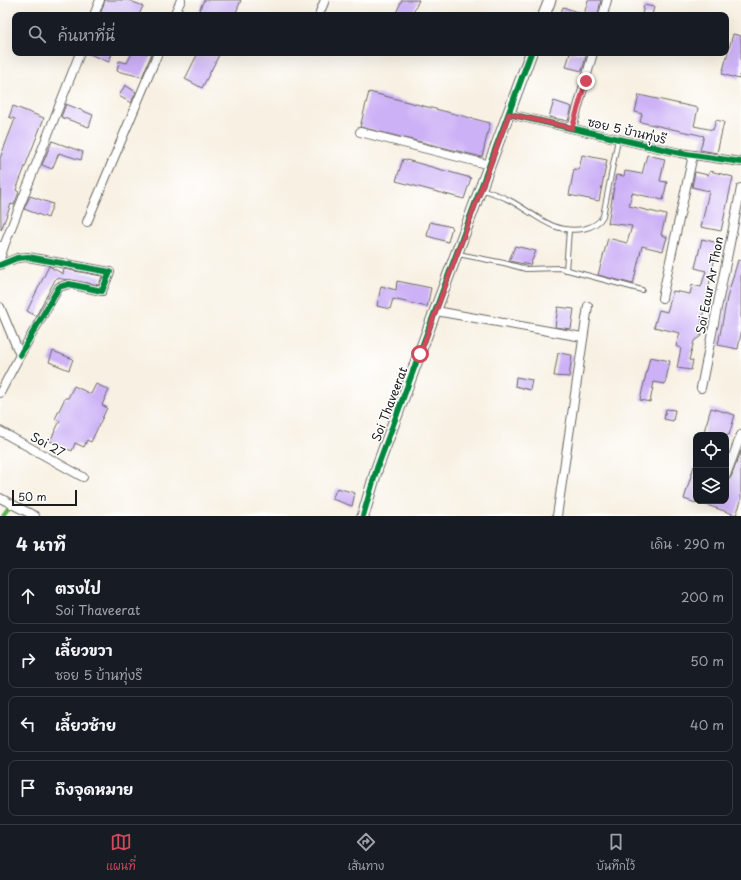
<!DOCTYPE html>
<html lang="th">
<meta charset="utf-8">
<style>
:root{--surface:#171b24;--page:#20242c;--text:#f1f3f6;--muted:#9ea1a6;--line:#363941;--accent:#d1495b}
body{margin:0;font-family:"Playpen Sans","Playpen Sans Thai",sans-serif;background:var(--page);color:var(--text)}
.controls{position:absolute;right:12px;bottom:12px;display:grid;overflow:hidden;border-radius:8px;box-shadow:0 4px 16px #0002}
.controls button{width:36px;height:36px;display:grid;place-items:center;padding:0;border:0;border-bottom:1px solid var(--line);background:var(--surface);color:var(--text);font:20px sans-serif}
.scale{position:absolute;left:12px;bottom:10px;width:65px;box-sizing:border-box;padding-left:4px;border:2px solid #1c1c1c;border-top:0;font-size:11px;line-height:14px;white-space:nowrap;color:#1c1c1c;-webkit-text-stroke:3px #fff;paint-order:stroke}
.stop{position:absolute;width:12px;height:12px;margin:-9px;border:3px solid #d1495b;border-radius:50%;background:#fff}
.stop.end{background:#d1495b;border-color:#fff;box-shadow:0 1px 4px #0008}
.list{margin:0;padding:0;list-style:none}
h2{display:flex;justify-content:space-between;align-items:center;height:52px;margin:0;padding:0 16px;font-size:17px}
h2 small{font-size:13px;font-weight:400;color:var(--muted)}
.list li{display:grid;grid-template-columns:26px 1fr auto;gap:12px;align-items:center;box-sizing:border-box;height:56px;margin:0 8px 8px;padding:0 8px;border:1px solid var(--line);border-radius:8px}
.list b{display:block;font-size:15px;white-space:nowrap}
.list p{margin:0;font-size:13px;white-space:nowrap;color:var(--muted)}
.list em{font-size:13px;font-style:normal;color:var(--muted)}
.icon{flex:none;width:22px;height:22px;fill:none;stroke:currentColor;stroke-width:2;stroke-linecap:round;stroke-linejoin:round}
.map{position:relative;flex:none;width:741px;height:516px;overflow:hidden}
.search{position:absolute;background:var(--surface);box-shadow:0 4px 16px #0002;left:12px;right:12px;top:12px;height:44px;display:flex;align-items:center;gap:10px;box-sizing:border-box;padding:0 14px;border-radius:8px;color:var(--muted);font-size:15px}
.sheet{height:308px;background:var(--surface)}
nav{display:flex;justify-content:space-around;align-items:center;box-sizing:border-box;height:56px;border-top:1px solid var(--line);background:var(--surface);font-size:11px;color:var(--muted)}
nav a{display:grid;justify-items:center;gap:2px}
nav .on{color:var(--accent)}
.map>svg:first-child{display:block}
</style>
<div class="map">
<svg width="741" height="516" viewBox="0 0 741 516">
<rect width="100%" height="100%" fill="#fff"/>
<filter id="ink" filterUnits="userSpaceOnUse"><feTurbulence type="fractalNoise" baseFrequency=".025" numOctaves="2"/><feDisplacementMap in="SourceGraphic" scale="8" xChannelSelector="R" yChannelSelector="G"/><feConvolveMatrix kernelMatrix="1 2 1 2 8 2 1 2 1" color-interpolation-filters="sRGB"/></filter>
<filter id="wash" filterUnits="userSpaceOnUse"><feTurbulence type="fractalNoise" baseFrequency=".012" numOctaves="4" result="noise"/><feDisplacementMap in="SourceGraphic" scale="16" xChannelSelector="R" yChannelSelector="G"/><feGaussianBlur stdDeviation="0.9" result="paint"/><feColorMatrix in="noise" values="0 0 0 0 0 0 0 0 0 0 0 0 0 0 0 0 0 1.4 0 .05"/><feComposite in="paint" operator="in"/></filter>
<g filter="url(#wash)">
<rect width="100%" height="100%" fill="#f8f1e3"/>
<g id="blocks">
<!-- building -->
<g fill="#ccb1f6">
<path d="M 105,0 L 128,0 L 143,6 L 139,15 L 100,15 Z"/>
<path d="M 204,0 L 241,0 L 235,15 L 197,15 Z"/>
<path d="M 402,0 L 419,0 L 412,15 L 395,15 Z"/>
<path d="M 588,0 L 601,0 L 598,15 L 584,15 Z"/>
<path d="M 644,5 L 654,7 L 652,15 L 642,15 Z"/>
<path d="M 563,7 L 583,14 L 583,15 L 560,15 Z"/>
<path d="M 733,34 L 741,36 L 741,71 L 739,79 L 722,74 Z"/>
<path d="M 87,53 L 112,53 L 109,62 Z"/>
<path d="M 132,53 L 152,53 L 142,77 L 117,71 L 119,61 L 127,63 Z"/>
<path d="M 198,53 L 220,53 L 202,88 L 185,79 Z"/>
<path d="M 570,53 L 587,53 L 582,71 L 566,67 Z"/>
<path d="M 125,85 L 136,92 L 131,103 L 119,96 Z"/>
<path d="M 369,92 L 490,123 L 482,157 L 360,127 Z"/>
<path d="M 639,95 L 698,108 L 694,126 L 713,130 L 716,120 L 724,122 L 717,153 L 700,150 L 704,136 L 640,122 L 642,114 L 635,112 Z"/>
<path d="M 554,101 L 572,107 L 568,121 L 549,117 Z"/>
<path d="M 66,104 L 93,115 L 89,127 L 61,117 Z"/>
<path d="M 13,106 L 44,118 L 16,190 L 19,192 L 14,205 L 11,204 L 1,230 L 0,158 L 15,119 L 9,117 Z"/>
<path d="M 52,141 L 83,152 L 81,160 L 59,153 L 52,169 L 42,165 Z"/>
<path d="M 582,155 L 607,160 L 599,201 L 569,195 L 574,169 L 579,170 Z"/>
<path d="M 647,155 L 665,159 L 660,181 L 667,182 L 663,200 L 632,193 L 629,206 L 666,215 L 661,235 L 667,237 L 663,251 L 642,246 L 633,284 L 598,275 L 608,238 L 627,243 L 632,226 L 608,223 L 616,175 L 624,176 L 625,171 L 642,174 Z"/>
<path d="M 403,159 L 471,178 L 464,199 L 396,181 Z"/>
<path d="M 710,171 L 733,177 L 721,231 L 701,227 L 709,191 L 692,187 L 695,172 L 708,175 Z"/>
<path d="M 30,196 L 53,204 L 48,218 L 24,209 Z"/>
<path d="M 430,222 L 452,227 L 448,242 L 427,236 Z"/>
<path d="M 702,239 L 718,243 L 701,324 L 704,325 L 701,336 L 694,341 L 689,360 L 693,361 L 691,370 L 677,368 L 681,348 L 676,346 L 680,333 L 654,327 L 659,310 L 667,312 L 673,291 L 690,294 L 692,285 L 701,287 L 706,271 L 695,268 Z"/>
<path d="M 515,246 L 536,251 L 530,265 L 509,261 Z"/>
<path d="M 738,260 L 741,261 L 741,333 L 738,349 L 718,345 L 727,298 Z"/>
<path d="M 49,266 L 63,274 L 64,269 L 102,276 L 99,285 L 56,278 L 36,316 L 27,311 Z"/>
<path d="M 397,281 L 431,288 L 427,307 L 393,299 L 390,309 L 377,306 L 381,286 L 396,290 Z"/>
<path d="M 558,307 L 574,309 L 571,329 L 555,327 Z"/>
<path d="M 53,351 L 73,359 L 69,370 L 49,362 Z"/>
<path d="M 558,353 L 572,355 L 569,377 L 554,376 Z"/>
<path d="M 650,357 L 670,361 L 665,384 L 654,382 L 650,402 L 640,400 Z"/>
<path d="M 516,377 L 532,380 L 530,390 L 515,386 Z"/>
<path d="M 96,384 L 109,390 L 102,405 L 107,408 L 91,442 L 87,440 L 84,447 L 75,443 L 72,451 L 50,441 L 60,421 L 55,419 L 65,398 L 68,398 L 74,386 L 91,394 Z"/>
<path d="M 711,408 L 735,415 L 729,435 L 703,435 Z"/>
<path d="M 666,409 L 675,410 L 673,421 L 664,419 Z"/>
<path d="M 741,451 L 741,501 L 736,515 L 698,502 L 726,501 L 726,483 L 731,477 Z"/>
<path d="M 694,466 L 696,467 L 696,503 L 684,499 Z"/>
<path d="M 337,488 L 355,493 L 352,506 L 332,499 Z"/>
</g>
</g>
</g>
<g filter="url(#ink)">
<use href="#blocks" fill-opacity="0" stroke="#696762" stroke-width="1"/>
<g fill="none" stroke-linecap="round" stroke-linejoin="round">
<!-- lane casing -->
<g stroke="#696762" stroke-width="6">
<g id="lane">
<path d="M 481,189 C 490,192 499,195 507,199 C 534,212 550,234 583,229 C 592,227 599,224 603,216 L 618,139"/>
<path d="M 458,254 L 504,263 L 526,269 L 560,268 L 642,290"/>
<path d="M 566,270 L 569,230"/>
</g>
</g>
<!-- street casing -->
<g stroke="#696762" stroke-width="10">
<g id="street">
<path d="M 320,12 L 325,0"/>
<path d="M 94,15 L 100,0"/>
<path d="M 174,15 L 181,0"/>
<path d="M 603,15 L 607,0"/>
<path d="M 509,114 L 680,153 L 741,162"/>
<path d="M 572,128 L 593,53"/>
<path d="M 360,132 L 490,165"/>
<path d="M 87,222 L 158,53"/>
<path d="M 0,246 L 4,246 L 80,53"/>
<path d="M 0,259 L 4,246"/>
<path d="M 0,265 L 17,258 L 28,257 L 110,272 L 102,291 L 69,284 L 59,287 L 20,355"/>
<path d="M 662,298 L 693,155"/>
<path d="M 0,307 L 20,355 L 0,393"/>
<path d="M 436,311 L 582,337"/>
<path d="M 701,388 L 741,188"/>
<path d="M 0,431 L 83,477"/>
<path d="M 726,475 L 741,435"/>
<path d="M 0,498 L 35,516"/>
<path d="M 557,516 L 588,306"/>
</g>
</g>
<!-- secondary casing -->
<g stroke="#696762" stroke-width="13">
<g id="secondary">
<path d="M 544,15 L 550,0"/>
<path d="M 363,516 L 377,468 L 531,53"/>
</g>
</g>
<!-- lane -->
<use href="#lane" stroke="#fff" stroke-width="4"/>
<!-- street -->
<use href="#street" stroke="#fff" stroke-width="8"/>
<!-- secondary -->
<use href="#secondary" stroke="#fff" stroke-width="11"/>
<!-- quiet -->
<path stroke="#58b947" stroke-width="5" stroke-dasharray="10 5" stroke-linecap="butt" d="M 3,516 L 12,504"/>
<!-- cycleway casing -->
<g stroke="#fff" stroke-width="8">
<g id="cycleway">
<path d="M 509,114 L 680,153 L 741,162"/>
<path d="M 0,265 L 17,258 L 28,257 L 110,272 L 102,291 L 69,284 L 59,287 L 20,355"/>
<path d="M 363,516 L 377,468 L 531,53"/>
</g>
</g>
<!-- cycleway -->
<use href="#cycleway" stroke="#00873e" stroke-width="6"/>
</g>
</g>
<g fill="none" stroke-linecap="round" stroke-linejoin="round" filter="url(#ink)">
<!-- route -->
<path stroke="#d1495b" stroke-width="5" d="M 420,354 L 509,114 L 572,128 L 586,81"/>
</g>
<g text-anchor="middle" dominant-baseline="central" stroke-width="3" stroke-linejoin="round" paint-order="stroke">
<!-- street labels -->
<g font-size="12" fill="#1c1c1c" stroke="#fff">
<text transform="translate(627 130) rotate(13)">ซอย 5 บ้านทุ่งรี</text>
<text transform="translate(709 285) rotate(-79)">Soi Eaur Ar Thon</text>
<text transform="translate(389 404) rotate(-69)">Soi Thaveerat</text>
<text transform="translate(48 444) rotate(29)">Soi 27</text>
</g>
</g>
</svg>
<div class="controls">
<button><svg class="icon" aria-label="locate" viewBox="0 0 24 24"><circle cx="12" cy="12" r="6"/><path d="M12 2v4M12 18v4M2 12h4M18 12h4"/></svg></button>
<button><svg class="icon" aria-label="layers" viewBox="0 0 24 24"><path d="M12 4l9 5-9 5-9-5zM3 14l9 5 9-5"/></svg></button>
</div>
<div class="scale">50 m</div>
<div class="stop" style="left:420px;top:354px"></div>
<div class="stop end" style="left:586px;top:81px"></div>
<div class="search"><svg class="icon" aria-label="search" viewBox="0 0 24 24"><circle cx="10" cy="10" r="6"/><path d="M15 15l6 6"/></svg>ค้นหาที่นี่</div>
</div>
<section class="sheet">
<h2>4 นาที<small>เดิน · 290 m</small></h2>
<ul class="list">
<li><svg class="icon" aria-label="ahead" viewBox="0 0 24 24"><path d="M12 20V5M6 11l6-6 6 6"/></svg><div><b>ตรงไป</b><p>Soi Thaveerat</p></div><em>200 m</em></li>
<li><svg class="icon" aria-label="right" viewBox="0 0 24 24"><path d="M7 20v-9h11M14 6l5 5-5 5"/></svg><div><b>เลี้ยวขวา</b><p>ซอย 5 บ้านทุ่งรี</p></div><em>50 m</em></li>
<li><svg class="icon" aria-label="left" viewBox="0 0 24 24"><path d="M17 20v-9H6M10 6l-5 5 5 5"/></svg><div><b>เลี้ยวซ้าย</b></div><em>40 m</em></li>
<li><svg class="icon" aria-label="arrive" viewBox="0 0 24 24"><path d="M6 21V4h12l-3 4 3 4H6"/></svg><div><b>ถึงจุดหมาย</b></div></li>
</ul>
</section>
<nav>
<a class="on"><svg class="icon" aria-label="map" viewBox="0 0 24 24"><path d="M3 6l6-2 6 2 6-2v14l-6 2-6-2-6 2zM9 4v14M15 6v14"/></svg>แผนที่</a>
<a><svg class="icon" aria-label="directions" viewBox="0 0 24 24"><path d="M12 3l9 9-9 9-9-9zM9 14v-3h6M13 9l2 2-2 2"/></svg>เส้นทาง</a>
<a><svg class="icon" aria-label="saved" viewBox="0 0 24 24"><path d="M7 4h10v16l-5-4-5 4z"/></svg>บันทึกไว้</a>
</nav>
